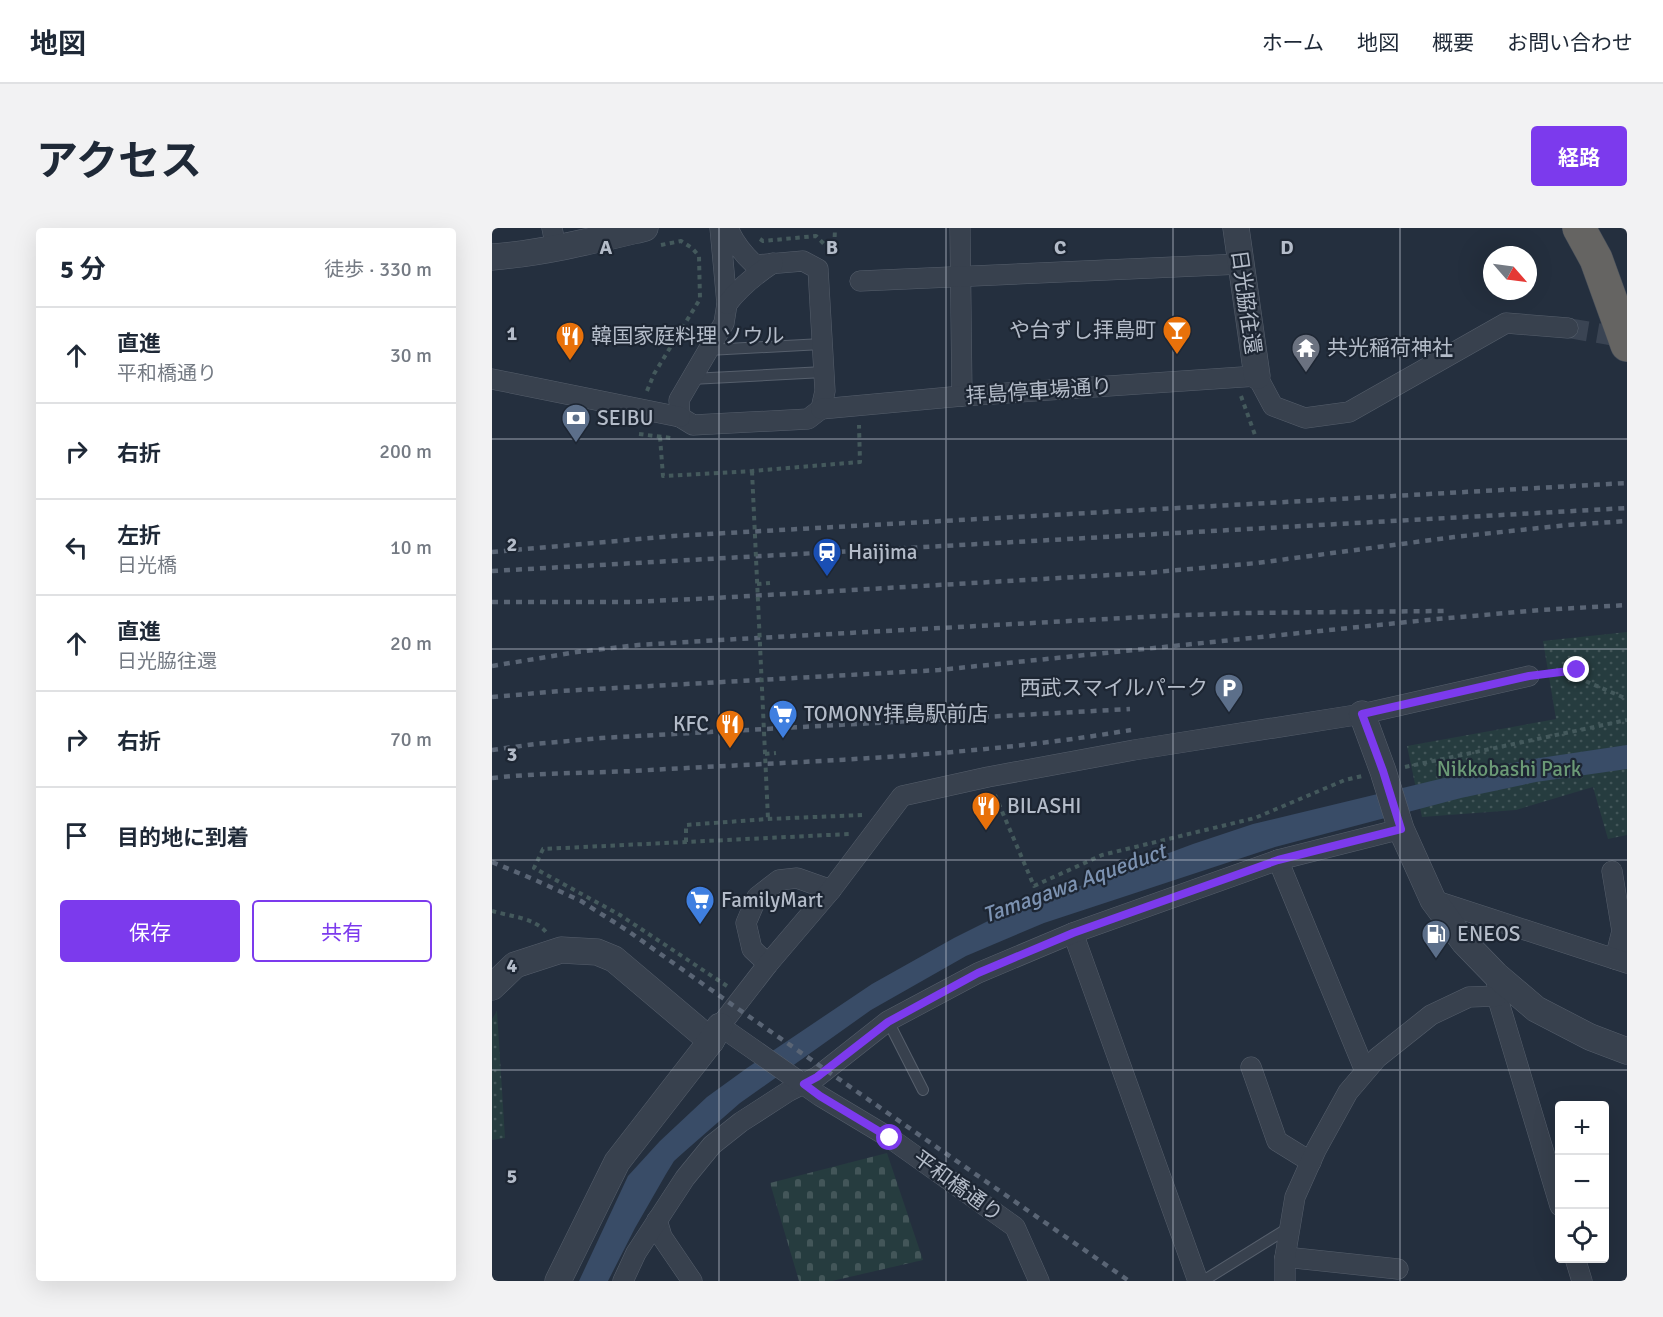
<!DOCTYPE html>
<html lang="ja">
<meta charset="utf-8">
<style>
:root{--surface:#fff;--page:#f2f2f3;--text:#1f2937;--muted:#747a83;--line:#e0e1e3;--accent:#7c3aed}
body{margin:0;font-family:Signika,"Noto Sans JP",sans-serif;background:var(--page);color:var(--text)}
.controls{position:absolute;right:18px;bottom:18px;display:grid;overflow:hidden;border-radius:6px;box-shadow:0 6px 24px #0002}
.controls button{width:54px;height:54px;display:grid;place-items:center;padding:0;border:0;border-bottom:2px solid var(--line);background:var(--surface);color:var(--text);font:30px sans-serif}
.compass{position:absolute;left:991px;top:18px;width:54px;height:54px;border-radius:50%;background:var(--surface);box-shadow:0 6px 24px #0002;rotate:118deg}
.stop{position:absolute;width:18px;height:18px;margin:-14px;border:4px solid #7c3aed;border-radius:50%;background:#fff}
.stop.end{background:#7c3aed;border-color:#fff;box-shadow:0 2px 6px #0008}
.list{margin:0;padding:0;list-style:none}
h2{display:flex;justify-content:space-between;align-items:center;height:78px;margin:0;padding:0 24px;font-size:26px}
h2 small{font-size:20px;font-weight:400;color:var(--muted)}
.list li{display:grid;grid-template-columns:39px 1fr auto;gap:18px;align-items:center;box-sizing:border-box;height:96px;padding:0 24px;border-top:2px solid var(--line)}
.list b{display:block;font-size:22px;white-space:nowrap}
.list p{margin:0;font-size:20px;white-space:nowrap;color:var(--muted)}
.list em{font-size:20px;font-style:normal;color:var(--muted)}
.actions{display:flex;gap:12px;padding:18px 24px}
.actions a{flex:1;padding:14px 0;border:2px solid var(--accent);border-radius:6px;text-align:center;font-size:21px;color:var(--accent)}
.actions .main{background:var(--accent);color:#fff}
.icon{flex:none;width:33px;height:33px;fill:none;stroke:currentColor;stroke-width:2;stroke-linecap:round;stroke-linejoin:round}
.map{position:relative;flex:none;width:1135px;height:1053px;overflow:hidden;border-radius:6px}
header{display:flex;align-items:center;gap:36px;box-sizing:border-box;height:84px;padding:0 30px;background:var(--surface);border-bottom:2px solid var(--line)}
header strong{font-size:28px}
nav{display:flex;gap:33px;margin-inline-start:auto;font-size:21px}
.intro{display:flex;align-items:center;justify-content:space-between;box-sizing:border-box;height:144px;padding:0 36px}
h1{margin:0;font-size:42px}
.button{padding:15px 27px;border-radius:6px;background:var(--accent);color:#fff;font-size:21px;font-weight:700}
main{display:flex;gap:36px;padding:0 36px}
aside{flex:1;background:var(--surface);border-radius:6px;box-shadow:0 6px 24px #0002}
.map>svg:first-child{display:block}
</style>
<header>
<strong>地図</strong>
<nav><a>ホーム</a><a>地図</a><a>概要</a><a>お問い合わせ</a></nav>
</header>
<div class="intro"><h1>アクセス</h1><a class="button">経路</a></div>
<main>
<aside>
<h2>5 分<small>徒歩 · 330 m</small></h2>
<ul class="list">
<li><svg class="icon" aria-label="ahead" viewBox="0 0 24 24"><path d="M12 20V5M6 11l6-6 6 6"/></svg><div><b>直進</b><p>平和橋通り</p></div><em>30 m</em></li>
<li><svg class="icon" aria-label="right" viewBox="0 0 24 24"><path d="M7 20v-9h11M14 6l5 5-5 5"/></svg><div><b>右折</b></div><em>200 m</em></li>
<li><svg class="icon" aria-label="left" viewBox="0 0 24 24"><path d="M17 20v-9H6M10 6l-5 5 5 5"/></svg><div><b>左折</b><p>日光橋</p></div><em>10 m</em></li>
<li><svg class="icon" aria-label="ahead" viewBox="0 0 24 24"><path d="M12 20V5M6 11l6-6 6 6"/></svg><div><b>直進</b><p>日光脇往還</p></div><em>20 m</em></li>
<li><svg class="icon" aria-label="right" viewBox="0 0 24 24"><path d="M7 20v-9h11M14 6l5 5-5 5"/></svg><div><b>右折</b></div><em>70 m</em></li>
<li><svg class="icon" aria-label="arrive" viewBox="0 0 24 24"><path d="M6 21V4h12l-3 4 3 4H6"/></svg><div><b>目的地に到着</b></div></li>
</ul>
<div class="actions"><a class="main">保存</a><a>共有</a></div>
</aside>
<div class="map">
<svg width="1135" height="1053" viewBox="0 0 1135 1053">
<defs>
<pattern id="cemetery-stones" width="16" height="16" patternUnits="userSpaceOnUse" patternTransform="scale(1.5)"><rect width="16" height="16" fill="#263c3f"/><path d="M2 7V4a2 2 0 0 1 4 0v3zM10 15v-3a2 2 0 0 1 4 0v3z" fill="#435659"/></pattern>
<pattern id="park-dots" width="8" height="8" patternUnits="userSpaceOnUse" patternTransform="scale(1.5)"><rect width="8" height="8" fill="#263c3f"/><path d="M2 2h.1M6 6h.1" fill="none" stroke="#435659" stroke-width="1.8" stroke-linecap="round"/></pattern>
</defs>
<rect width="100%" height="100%" fill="#242f3e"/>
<!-- cemetery -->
<path fill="url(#cemetery-stones)" d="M 395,925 L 431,1032 L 340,1053 L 307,1053 L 278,955 Z"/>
<!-- park -->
<g fill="url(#park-dots)">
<path d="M 1135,404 L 1135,607 L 1116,611 L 1101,559 L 1024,582 L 930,589 L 915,518 L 1064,491 L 1051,413 Z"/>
<path d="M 5,783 L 13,910 L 0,912 L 0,791 Z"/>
</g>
<!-- water -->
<path fill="#394c67" d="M 1135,517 L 1135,541 L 1044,554 L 969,570 L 783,619 L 552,695 L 474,728 L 379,782 L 248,875 L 192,924 L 182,933 L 174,946 L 143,1000 L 116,1053 L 87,1053 L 136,948 L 168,913 L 215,869 L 255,840 L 380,756 L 462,710 L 502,690 L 701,616 L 761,596 L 985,542 L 1041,531 Z"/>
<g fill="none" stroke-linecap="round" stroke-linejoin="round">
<!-- minor-tunnel -->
<path stroke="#3a4453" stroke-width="20" stroke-dasharray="20 10" stroke-linecap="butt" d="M 1076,100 L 1135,110"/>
<!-- service casing -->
<g stroke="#565f6c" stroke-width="12">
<g id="service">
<path d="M 216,122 L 330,116"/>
<path d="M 199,151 L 332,144"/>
<path d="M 396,793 L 431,862"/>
<path d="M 711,1053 L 798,999"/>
</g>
</g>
<!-- minor casing -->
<g stroke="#565f6c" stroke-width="21">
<g id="minor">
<path d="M 60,0 L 64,20"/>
<path d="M 228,0 L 235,76 L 232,95 L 187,172 L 188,189 L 201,197 L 316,191 L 329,181 L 333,163 L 326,41 L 311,33 L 263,37 C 250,25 242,15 236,0"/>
<path d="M 468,0 L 470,168"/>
<path d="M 368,53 L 749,36"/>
<path d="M 235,76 C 248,59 263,47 281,35"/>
<path d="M 0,151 L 188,189"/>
<path d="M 329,181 L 470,168 L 765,148 L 781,178 L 813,190 L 857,184 L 1014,95 L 1076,100"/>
<path d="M 786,632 L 873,843"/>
<path d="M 1120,643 L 1130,703 L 1123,731"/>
<path d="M 941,672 L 1135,735"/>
<path d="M 581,705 L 706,1053"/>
<path d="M 276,736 L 260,721 L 254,695 L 265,669 L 287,652 L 305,650 L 339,662"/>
<path d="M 1005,755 L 1005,768 L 1068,978"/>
<path d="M 759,839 L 785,913 L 819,934"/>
<path d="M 165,992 L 170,1009 L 200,1053"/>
<path d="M 793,1029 L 906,1041"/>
<path d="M 1083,1030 L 1090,1053"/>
<path d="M 131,1053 L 144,1025 L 193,950 L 220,917 L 249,894 L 297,863 L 325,849 L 396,793 L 486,745 L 581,705 L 786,632 L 909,601"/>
<path d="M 547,1053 L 523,999 L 398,910 L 328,868 L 228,798 L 276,736 L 339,662 L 410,568 L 496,549 L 642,522 L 870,486 L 1037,448"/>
<path d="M 793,1053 L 793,1029 L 803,969 L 824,922 L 856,864 L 885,830 L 939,787 L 977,769 L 1005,768"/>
</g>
</g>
<!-- tertiary casing -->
<g stroke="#565f6c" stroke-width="27">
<g id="tertiary">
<path d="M 744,0 L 765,148"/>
<path d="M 0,29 C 52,25 103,12 153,0"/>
<path d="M 870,486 L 891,543 L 909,601 L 941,672 L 972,714 L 1004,747 L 1044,781 L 1098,809 L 1135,823"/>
<path d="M 0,759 L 23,737 L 69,722 L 105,724 L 122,731 L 219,813"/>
<path d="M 66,1053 L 125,934 L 219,813 L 228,798"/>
</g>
</g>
<!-- trunk casing -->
<g stroke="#434c59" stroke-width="34">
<path id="trunk" d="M 1087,0 L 1104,31 L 1135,117"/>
</g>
<!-- path -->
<g stroke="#44595c" stroke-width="4" stroke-dasharray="4.5 4.5" stroke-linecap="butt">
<path d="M 268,11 L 271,13 L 324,8 L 338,22"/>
<path d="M 342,27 L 343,0"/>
<path d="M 155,163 L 162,146 L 208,71 L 207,28 L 200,20 L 189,13 L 169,17"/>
<path d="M 749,168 L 763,207"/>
<path d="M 147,206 L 179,210"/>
<path d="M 168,209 L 171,248 L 260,243 L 368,234 L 367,197"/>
<path d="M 265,356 L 278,355"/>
<path d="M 1055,445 L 1085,442 L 1091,452 L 1135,471"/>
<path d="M 273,526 L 284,525"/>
<path d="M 913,539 L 1135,492"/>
<path d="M 503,567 L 542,658 L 610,627 L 763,590 L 853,552 L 870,548"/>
<path d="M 194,614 L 194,597 L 276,591 L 370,587"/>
<path d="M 0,683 C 17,688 43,690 54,704"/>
<path d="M 235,758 L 128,687 L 42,640 L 51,621 L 357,606"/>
</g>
<!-- service -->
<use href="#service" stroke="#38414e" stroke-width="10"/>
<!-- minor -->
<use href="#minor" stroke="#38414e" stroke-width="20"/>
<!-- tertiary -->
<use href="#tertiary" stroke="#38414e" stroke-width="26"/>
<!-- trunk -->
<use href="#trunk" stroke="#656462" stroke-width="33"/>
<!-- rail -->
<g stroke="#5a6575" stroke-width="4.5" stroke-dasharray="6 6" stroke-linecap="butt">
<path d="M 0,324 L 181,308 L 1135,255"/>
<path d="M 0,343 L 1135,280"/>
<path d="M 0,374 L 139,374 L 223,370 L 653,345 L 765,335 L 962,309 L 1076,297 L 1135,293"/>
<path d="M 0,438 L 85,424 L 146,417 L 228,412 L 669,388 L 749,385 L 952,383"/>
<path d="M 0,469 L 69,463 L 447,442 L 945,391 L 1049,382 L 1135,377"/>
<path d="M 0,522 L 43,516 L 109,510 L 638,481"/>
<path d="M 0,550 C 47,545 94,545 141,543 C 307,533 474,530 639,502"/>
<path d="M 0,634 L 41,651 L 89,673 L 136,703 L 242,778 L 637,1053"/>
</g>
<!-- path-bridge -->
<path stroke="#44595c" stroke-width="4" stroke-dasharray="4.5 4.5" stroke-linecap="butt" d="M 260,243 L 276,591"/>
</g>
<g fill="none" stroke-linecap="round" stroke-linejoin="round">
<!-- route -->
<path stroke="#7c3aed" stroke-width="8" d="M 398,910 L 328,868 L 312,856 L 325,849 L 396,794 L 486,745 L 581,705 L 786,632 L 909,601 L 891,543 L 870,486 L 1037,448 L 1085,442"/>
</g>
<!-- grid -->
<path fill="none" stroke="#b4bcc9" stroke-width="1.5" stroke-opacity="0.55" d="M 227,0 L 227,1053M 454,0 L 454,1053M 681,0 L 681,1053M 908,0 L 908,1053M 0,211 L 1135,211M 0,421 L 1135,421M 0,632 L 1135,632M 0,842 L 1135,842"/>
<!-- icons -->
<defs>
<g id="bar-pin" transform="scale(1.5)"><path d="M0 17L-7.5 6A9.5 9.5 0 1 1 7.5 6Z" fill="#e8710a" stroke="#1d2633"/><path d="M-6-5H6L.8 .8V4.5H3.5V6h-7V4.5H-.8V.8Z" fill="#fff"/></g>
<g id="restaurant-pin" transform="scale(1.5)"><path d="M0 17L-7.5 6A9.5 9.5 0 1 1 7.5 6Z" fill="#e8710a" stroke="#1d2633"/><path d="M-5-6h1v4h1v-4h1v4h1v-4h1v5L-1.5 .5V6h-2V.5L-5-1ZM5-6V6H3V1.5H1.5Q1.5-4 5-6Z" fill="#fff"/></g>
<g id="temple-pin" transform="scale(1.5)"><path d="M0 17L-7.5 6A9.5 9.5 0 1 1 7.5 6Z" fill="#6b7280" stroke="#1d2633"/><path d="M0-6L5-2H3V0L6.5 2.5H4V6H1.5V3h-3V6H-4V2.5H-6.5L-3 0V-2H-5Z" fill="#fff"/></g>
<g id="bank-pin" transform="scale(1.5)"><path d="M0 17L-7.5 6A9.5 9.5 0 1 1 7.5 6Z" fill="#5c6f8a" stroke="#1d2633"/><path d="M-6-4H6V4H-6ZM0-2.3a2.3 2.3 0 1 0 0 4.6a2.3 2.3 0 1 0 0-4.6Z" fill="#fff"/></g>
<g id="station-pin" transform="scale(1.5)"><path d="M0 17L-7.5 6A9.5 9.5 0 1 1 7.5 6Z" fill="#1a4fb4" stroke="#1d2633"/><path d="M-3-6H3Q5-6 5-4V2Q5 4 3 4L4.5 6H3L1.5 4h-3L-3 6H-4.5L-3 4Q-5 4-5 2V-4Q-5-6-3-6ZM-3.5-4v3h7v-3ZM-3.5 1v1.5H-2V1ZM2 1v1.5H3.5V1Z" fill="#fff"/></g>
<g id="parking-pin" transform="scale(1.5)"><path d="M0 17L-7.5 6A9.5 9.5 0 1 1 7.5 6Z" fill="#5c6f8a" stroke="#1d2633"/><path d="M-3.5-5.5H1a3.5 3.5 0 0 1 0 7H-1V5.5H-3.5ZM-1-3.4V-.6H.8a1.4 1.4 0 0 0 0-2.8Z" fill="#fff"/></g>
<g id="supermarket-pin" transform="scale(1.5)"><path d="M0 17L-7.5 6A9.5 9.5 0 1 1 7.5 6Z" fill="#3f7fe0" stroke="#1d2633"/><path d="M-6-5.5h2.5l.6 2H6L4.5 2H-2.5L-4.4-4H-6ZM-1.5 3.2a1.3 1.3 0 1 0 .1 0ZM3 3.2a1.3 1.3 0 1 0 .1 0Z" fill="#fff"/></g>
<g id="fuel-pin" transform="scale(1.5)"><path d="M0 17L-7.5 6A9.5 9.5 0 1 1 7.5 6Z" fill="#5c6f8a" stroke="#1d2633"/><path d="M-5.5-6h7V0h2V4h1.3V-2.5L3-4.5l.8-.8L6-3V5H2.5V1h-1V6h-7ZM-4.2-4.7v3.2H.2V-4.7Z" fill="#fff"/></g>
</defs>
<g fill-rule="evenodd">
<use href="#bar-pin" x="685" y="102"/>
<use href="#restaurant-pin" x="78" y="108"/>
<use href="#temple-pin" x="814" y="120"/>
<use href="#bank-pin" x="84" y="190"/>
<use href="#station-pin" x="335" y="324"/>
<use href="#parking-pin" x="737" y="460"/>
<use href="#supermarket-pin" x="291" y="486"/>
<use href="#restaurant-pin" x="238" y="496"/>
<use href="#restaurant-pin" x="494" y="578"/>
<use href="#supermarket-pin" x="208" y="672"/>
<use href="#fuel-pin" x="944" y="706"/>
</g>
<g text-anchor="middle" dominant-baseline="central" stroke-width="4.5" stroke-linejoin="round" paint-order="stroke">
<!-- street labels -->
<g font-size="21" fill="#b4bcc9" stroke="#1d2633">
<text transform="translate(754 74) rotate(82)">日光脇往還</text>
<text transform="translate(547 163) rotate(-4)">拝島停車場通り</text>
<text transform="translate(466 958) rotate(36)">平和橋通り</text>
</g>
<!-- poi labels -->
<g font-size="21" fill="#b4bcc9" stroke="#1d2633" text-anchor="start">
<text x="664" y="102" text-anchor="end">や台ずし拝島町</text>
<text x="99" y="108">韓国家庭料理 ソウル</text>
<text x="835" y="120">共光稲荷神社</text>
<text x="105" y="190">SEIBU</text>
<text x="356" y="324">Haijima</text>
<text x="716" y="460" text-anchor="end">西武スマイルパーク</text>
<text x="312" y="486">TOMONY拝島駅前店</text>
<text x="217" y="496" text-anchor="end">KFC</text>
<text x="515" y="578">BILASHI</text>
<text x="229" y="672">FamilyMart</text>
<text x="965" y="706">ENEOS</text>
</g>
<!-- park labels -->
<g font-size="21" fill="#6b9a76" stroke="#1d2633">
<text x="1017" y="541">Nikkobashi Park</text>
</g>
<!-- water labels -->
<g font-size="22" font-style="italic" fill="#7c92b1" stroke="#1d2633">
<text transform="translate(582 655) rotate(-20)">Tamagawa Aqueduct</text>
</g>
</g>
<g font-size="20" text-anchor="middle" font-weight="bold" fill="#b4bcc9" stroke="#1d2633" stroke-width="4.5" stroke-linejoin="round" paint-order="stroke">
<text x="114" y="26">A</text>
<text x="340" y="26">B</text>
<text x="568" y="26">C</text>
<text x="795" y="26">D</text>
<text x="20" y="112">1</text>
<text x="20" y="323">2</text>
<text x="20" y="533">3</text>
<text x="20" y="744">4</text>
<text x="20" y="955">5</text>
</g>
</svg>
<div class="controls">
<button>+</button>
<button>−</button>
<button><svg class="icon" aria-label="locate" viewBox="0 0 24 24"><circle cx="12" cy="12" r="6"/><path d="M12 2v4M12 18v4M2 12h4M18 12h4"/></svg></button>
</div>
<svg class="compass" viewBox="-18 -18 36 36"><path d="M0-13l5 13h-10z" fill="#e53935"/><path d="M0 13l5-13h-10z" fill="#747a83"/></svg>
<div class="stop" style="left:398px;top:910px"></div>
<div class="stop end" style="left:1085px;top:442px"></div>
</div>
</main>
